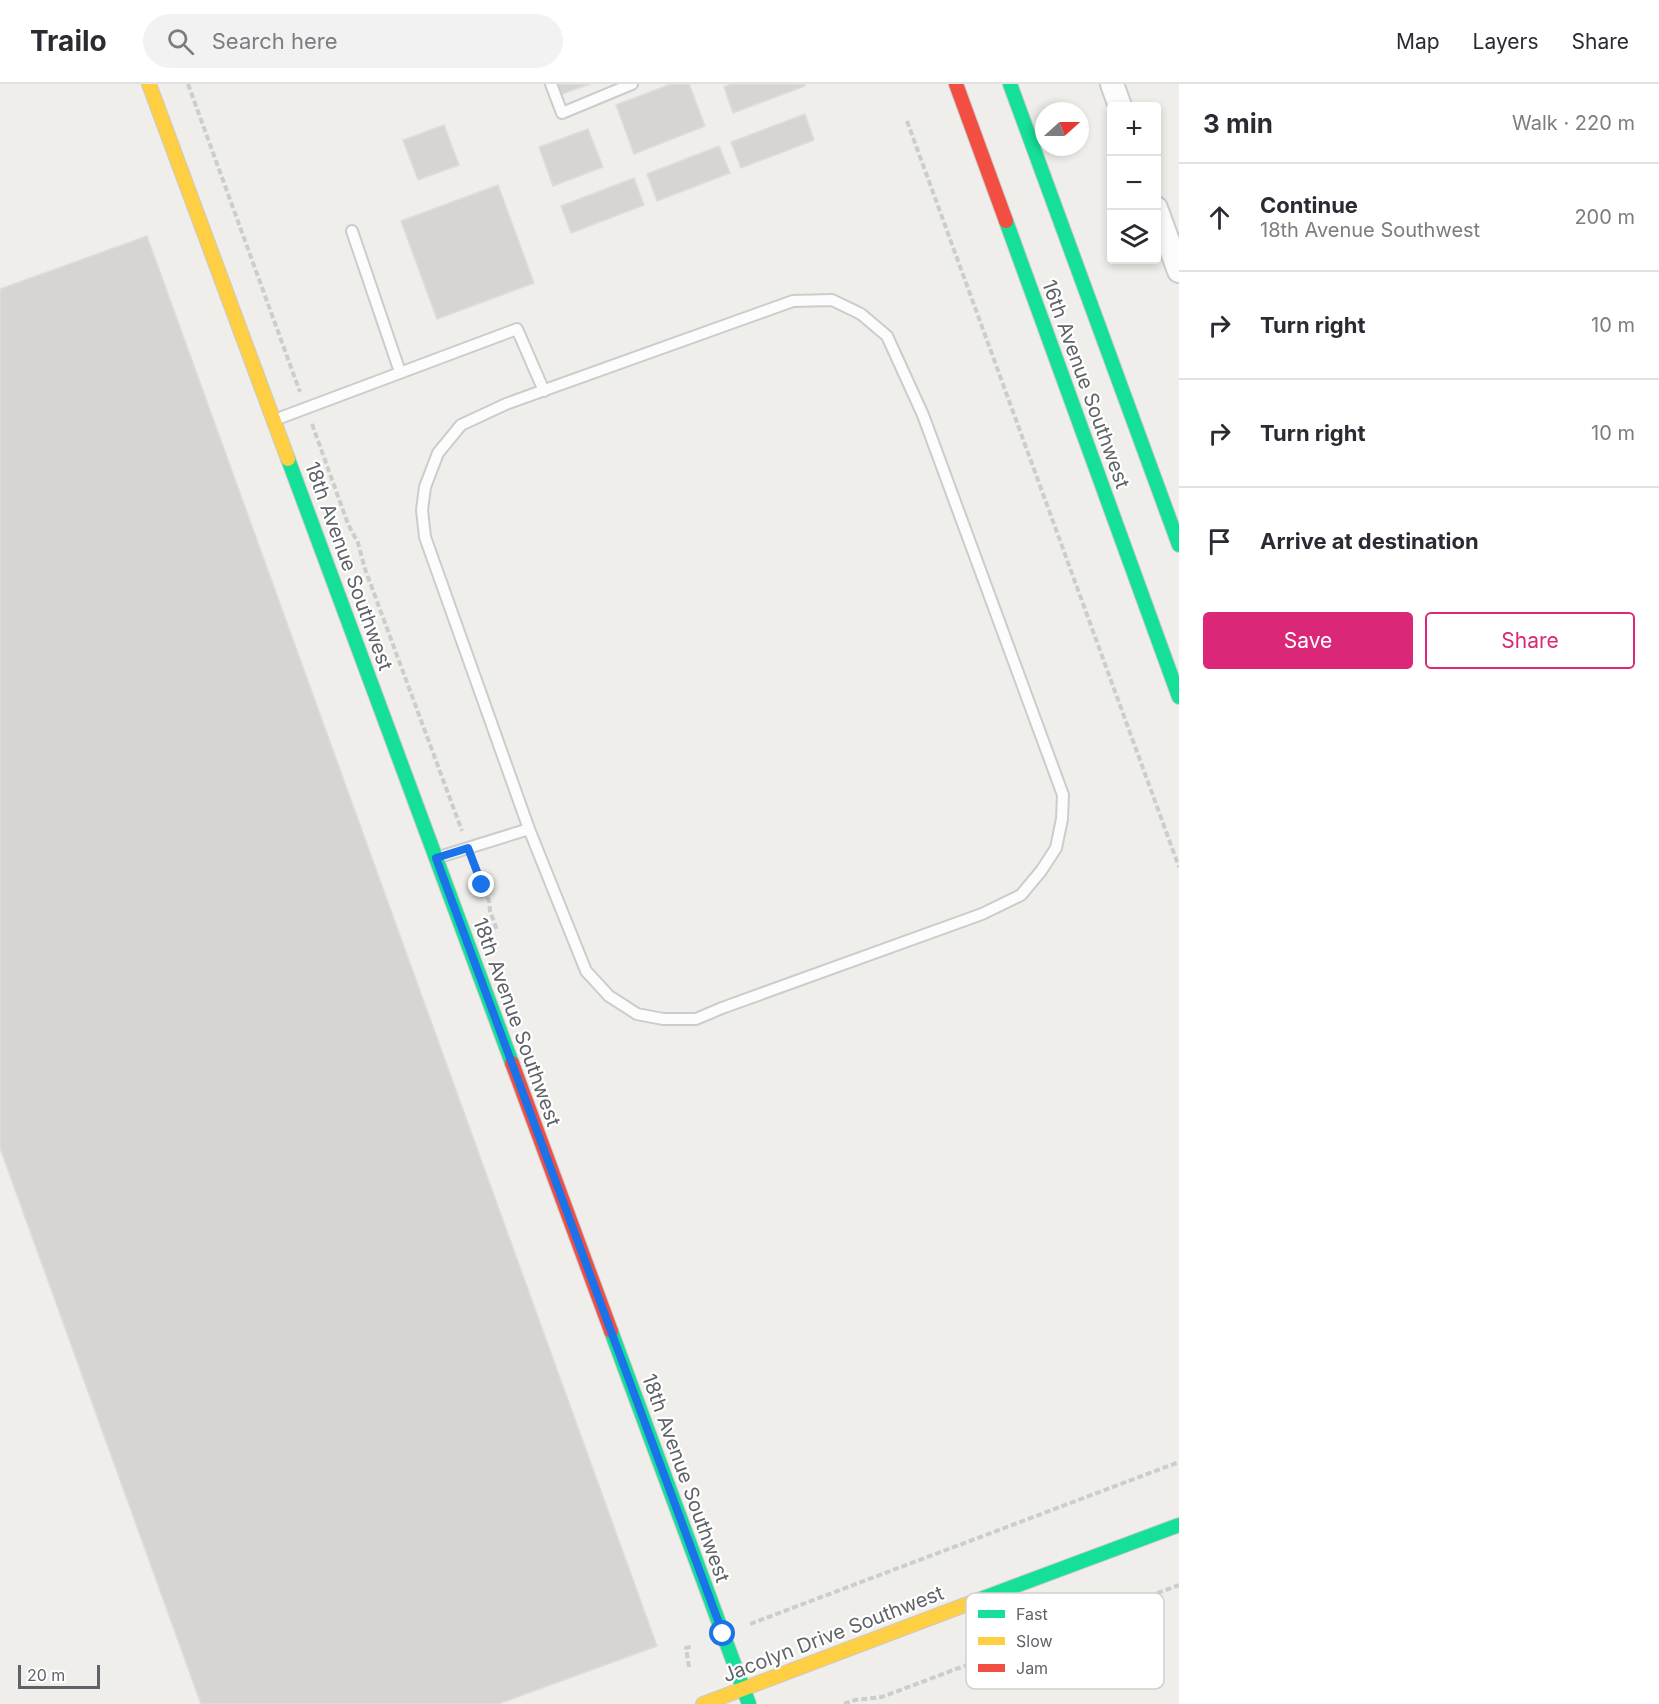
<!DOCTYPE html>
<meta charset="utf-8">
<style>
:root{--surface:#fff;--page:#f2f2f3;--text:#2b2b33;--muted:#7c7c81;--line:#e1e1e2;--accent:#db2777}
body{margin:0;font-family:Inter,sans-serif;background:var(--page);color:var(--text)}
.controls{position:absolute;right:18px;top:18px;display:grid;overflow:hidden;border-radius:6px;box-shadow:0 3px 9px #0003}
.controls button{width:54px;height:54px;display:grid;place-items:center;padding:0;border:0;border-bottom:2px solid var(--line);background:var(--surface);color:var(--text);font:30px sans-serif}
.compass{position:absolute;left:1035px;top:18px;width:54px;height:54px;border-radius:50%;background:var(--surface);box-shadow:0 3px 9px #0003;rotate:69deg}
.scale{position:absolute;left:18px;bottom:15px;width:82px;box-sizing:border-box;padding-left:6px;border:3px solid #5f6368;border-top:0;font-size:16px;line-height:21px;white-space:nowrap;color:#5f6368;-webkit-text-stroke:4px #fff;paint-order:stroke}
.stop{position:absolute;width:18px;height:18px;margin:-14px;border:4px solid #1a73e8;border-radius:50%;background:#fff}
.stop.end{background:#1a73e8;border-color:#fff;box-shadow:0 2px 6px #0008}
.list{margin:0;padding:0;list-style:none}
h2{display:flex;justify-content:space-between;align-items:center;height:78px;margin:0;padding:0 24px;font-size:26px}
h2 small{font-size:20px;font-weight:400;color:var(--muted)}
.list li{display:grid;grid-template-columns:39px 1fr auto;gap:18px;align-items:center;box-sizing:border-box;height:108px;padding:0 24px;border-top:2px solid var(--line)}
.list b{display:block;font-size:22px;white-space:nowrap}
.list p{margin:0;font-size:20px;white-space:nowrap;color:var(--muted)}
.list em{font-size:20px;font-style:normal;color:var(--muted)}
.actions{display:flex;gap:12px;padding:18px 24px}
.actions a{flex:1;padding:14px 0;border:2px solid var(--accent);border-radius:6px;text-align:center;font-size:21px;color:var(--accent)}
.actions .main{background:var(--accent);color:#fff}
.icon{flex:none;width:33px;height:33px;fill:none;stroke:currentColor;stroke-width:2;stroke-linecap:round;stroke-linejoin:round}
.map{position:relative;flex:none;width:1179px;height:1620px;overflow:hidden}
header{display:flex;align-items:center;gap:36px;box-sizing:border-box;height:84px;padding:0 30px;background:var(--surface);border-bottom:2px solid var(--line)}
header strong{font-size:28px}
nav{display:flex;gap:33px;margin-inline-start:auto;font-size:21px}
.search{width:420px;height:54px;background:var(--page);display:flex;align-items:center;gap:15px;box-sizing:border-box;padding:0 21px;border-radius:33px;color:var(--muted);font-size:22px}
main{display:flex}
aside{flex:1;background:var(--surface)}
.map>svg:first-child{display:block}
</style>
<header>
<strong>Trailo</strong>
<div class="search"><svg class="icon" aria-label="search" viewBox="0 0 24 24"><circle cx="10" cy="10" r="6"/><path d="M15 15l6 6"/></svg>Search here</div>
<nav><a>Map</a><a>Layers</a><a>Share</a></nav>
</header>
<main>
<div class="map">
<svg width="1179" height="1620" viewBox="0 0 1179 1620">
<rect width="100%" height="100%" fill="#efeeea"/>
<!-- building -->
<g fill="#d6d5d3" stroke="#deddd9" stroke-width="1.5">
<path d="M 558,0 L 590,0 L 562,10 Z"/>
<path d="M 671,0 L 689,0 L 705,42 L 634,70 L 616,21 Z"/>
<path d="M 731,0 L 805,0 L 805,2 L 733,29 L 724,3 Z"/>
<path d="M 805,30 L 814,56 L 741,84 L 731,58 Z"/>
<path d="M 444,41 L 459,81 L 418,96 L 403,56 Z"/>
<path d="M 588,45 L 603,83 L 553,102 L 539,63 Z"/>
<path d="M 719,62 L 730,89 L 657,117 L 647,90 Z"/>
<path d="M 634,94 L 644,121 L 571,149 L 561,122 Z"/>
<path d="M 498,101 L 534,199 L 437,235 L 401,137 Z"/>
<path d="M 147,152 L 657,1562 L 498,1620 L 201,1620 L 0,1064 L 0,205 Z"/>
</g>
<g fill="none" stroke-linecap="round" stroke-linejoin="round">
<!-- lane casing -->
<g stroke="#cbcccc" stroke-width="14">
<g id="lane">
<path d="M 551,0 L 562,29 L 632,0"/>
<path d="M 352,147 L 400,288"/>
<path d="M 277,335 L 517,245 L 544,307"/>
<path d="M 439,773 L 529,745 L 425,453 L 422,426 L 425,403 L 438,369 L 461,341 L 506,320 L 793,217 L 832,216 L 861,230 L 887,252 L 923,331 L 1063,711 L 1062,735 L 1056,764 L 1041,787 L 1021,811 L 982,830 L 722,924 L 696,935 L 663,935 L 637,930 L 609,912 L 586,887 L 529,745"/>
</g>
</g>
<!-- street casing -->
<g stroke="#cbcccc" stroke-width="26">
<g id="street">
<path d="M 1112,0 L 1120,22"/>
<path d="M 1156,124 L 1179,187"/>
</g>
</g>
<!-- fast casing -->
<g stroke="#cacacb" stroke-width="16">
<g id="fast">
<path d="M 1010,0 L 1179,461"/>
<path d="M 1006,137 L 1179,613"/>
<path d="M 288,375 L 512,979"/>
<path d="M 611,1247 L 749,1620"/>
<path d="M 978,1516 L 1179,1441"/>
</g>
</g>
<!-- slow casing -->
<g stroke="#cacacb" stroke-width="16">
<g id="slow">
<path d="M 149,0 L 288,375"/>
<path d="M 703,1620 L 978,1516"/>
</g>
</g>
<!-- jam casing -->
<g stroke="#cacacb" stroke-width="16">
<g id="jam">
<path d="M 956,0 L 1006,137"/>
<path d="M 512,979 L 611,1247"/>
</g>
</g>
<!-- path -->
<g stroke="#cacfcc" stroke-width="4" stroke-dasharray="6 3" stroke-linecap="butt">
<path d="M 188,0 L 300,308"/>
<path d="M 907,37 L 1179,783"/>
<path d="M 312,340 L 348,440 L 358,459 L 365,485 L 462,747"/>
<path d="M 474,780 L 489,817 L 490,827 L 497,846"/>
<path d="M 750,1540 L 1179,1378"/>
<path d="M 689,1583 L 686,1564 L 693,1562"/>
<path d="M 844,1620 L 855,1616 L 882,1613 L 1179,1501"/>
</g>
<!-- lane -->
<use href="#lane" stroke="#fdfcfc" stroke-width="10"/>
<!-- street -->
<use href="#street" stroke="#fdfcfc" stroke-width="22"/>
<!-- fast -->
<use href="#fast" stroke="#16e098" stroke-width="14"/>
<!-- slow -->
<use href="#slow" stroke="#ffcf43" stroke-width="14"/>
<!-- jam -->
<use href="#jam" stroke="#f24e42" stroke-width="14"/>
</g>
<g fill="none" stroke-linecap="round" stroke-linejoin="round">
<!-- route -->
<path stroke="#1a73e8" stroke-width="8" d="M 482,801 L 468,764 L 436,774 L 723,1550"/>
</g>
<g text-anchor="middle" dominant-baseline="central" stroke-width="4.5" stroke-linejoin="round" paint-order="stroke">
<!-- street labels -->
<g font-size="20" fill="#5f6368" stroke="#fff">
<text transform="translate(1086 300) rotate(70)">16th Avenue Southwest</text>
<text transform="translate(349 482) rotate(70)">18th Avenue Southwest</text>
<text transform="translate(517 938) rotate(70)">18th Avenue Southwest</text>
<text transform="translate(686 1394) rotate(70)">18th Avenue Southwest</text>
<text transform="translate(833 1550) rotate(-21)">Jacolyn Drive Southwest</text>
</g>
</g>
<!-- legend -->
<rect x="966" y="1509" width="198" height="96" rx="9" fill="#fff" stroke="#cfd0d2" stroke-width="1.5"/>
<rect x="978" y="1526" width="27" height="8" fill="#16e098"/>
<rect x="978" y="1553" width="27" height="8" fill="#ffcf43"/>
<rect x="978" y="1580" width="27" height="8" fill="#f24e42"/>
<g font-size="16" fill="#5f6368">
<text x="1016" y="1536">Fast</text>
<text x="1016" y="1563">Slow</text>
<text x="1016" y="1590">Jam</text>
</g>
</svg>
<div class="controls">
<button>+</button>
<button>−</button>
<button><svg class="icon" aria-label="layers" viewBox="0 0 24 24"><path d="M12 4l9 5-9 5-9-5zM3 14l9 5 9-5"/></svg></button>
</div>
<svg class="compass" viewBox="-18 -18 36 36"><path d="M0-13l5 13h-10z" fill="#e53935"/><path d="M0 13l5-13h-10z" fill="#7c7c81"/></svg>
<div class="scale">20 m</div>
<div class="stop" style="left:723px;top:1550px"></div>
<div class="stop end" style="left:482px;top:801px"></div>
</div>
<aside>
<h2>3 min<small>Walk · 220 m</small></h2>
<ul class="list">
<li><svg class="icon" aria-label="ahead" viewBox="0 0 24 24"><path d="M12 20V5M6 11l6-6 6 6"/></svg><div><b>Continue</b><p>18th Avenue Southwest</p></div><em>200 m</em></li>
<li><svg class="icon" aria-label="right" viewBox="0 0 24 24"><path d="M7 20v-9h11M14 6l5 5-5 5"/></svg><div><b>Turn right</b></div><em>10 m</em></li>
<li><svg class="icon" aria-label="right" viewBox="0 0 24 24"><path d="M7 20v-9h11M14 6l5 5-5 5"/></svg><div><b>Turn right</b></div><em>10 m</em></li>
<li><svg class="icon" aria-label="arrive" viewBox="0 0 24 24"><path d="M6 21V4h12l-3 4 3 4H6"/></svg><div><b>Arrive at destination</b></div></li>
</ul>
<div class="actions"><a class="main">Save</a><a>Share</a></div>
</aside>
</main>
